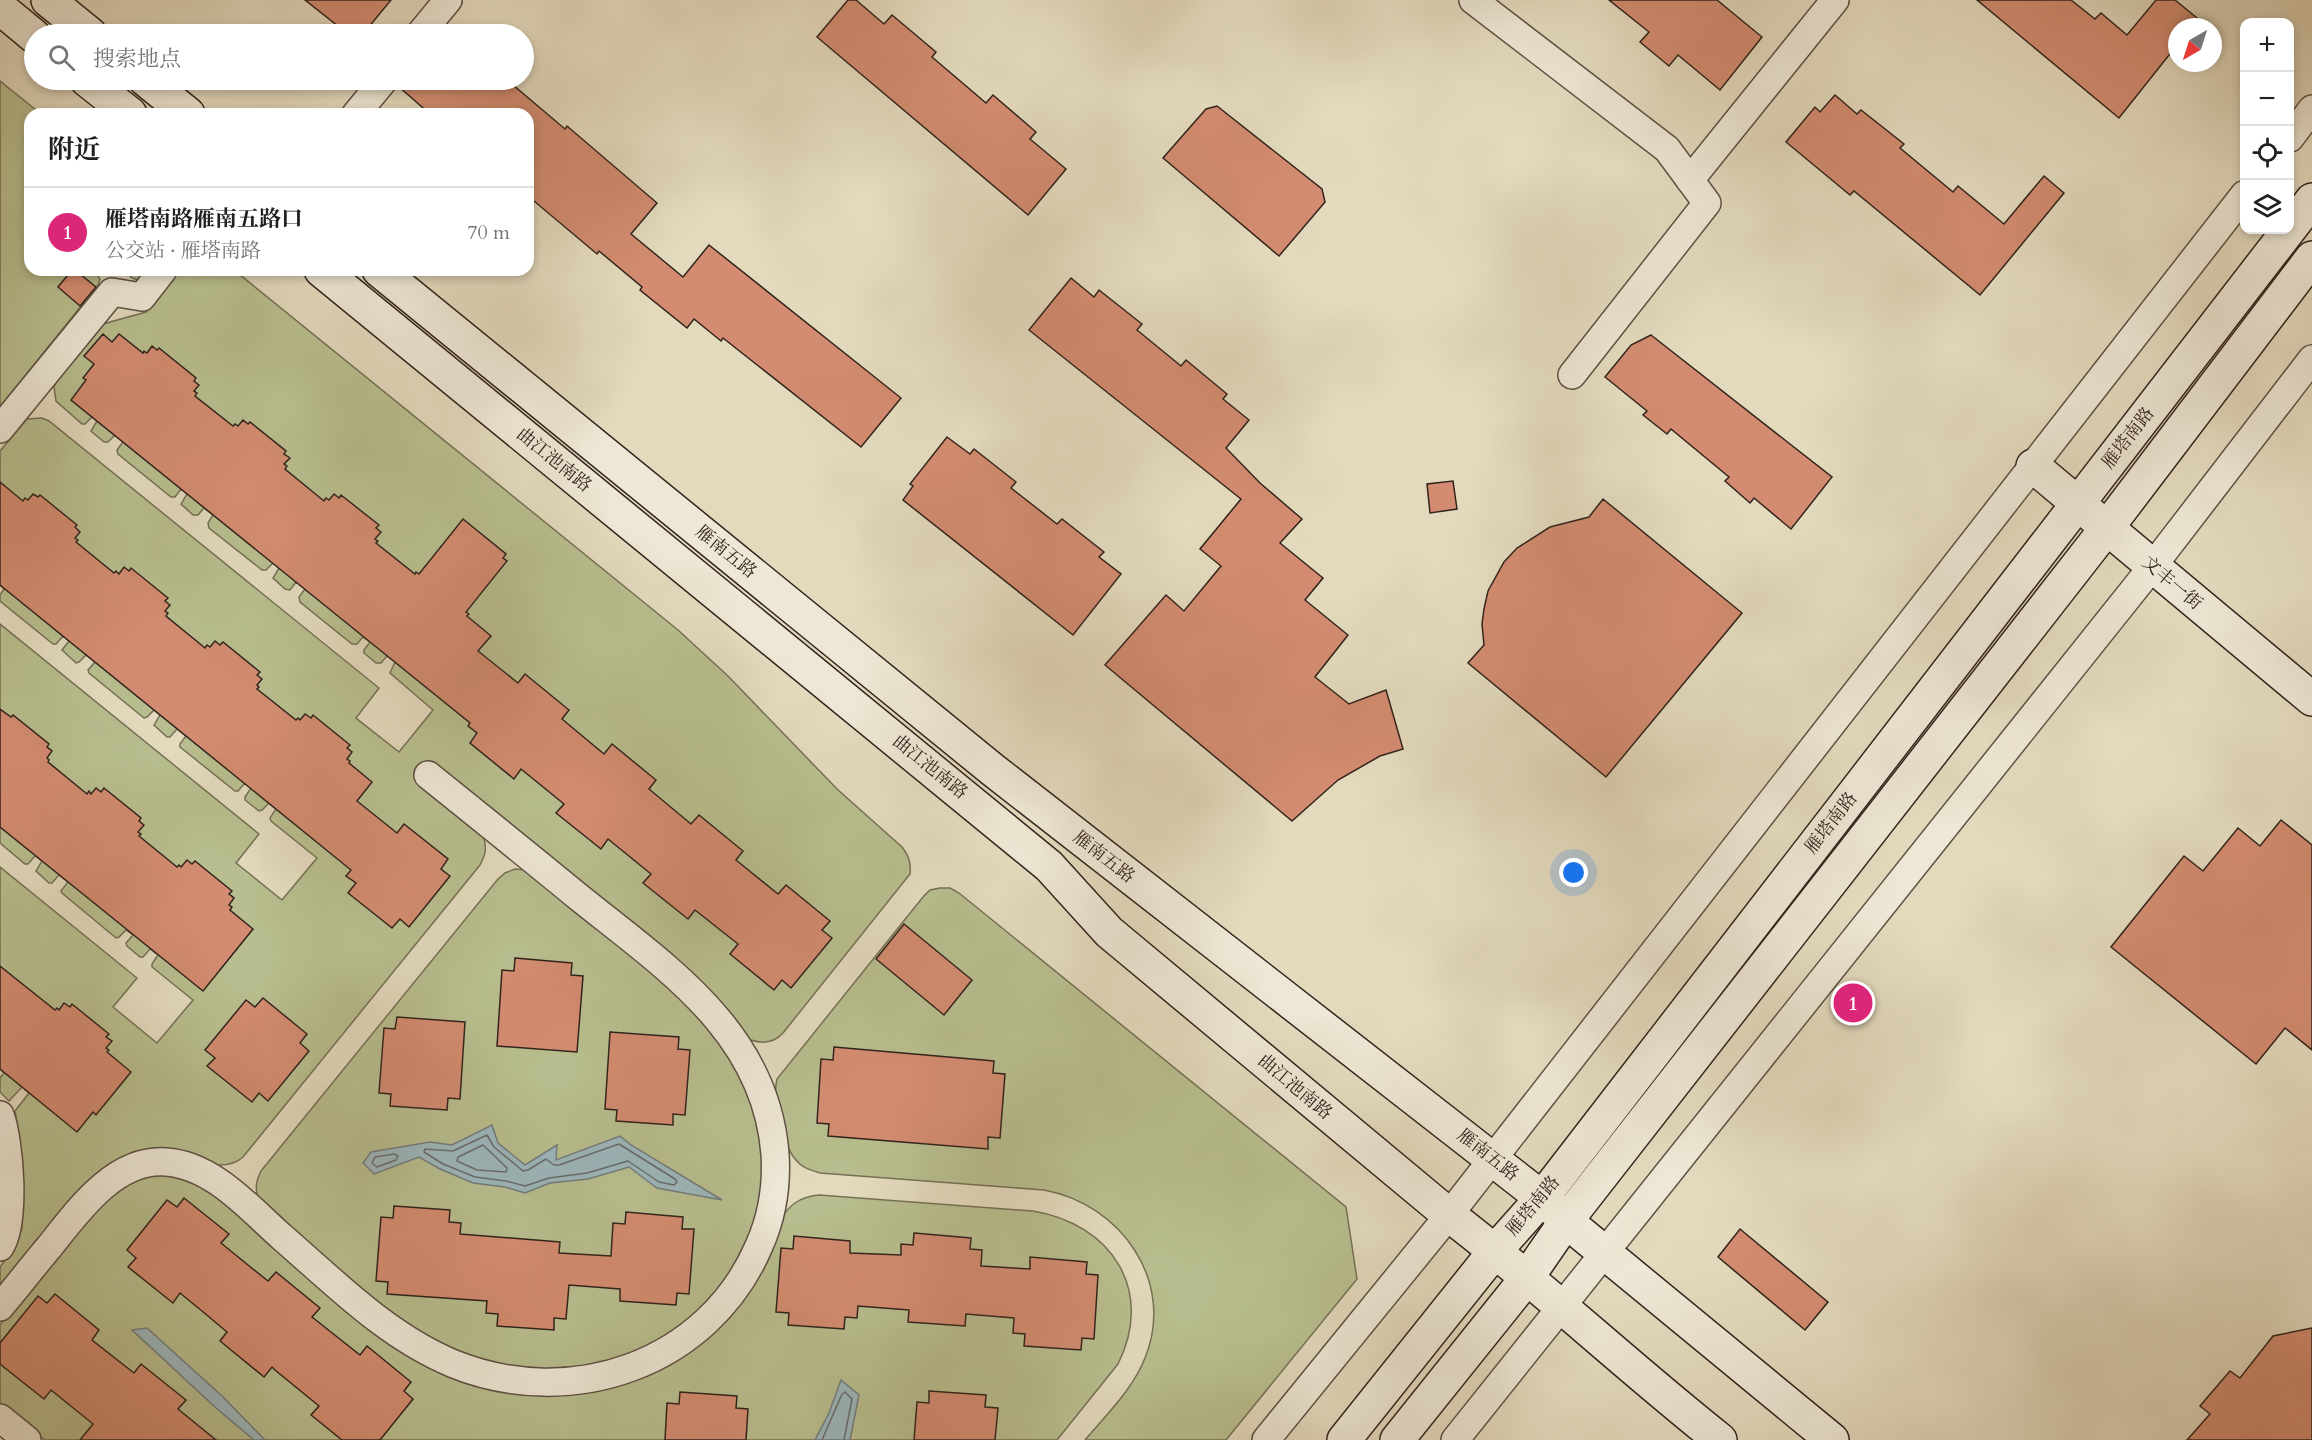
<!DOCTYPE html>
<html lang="zh">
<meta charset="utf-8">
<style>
:root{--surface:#fff;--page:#f6f6f6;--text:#202124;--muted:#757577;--line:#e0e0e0;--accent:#db2777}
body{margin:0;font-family:Cardo,"Noto Serif SC",serif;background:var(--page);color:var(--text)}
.controls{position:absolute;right:18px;top:18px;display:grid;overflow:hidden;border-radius:12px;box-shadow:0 3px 9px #0003}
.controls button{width:54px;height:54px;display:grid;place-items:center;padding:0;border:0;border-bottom:2px solid var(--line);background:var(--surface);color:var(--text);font:30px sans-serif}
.compass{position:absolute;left:2168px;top:18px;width:54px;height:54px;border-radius:50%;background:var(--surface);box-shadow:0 3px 9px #0003;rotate:219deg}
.you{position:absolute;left:1574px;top:873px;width:21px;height:21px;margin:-15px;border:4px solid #fff;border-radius:50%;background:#1a73e8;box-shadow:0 0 0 9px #1a73e833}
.badge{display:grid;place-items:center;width:39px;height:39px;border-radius:50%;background:var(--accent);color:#fff;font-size:20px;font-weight:700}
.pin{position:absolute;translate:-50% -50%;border:3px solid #fff;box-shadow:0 2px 6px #0006}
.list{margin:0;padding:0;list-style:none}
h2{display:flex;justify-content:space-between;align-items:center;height:78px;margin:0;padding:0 24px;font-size:26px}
h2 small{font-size:20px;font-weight:400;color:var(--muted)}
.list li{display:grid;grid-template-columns:39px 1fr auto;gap:18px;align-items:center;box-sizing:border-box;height:90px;padding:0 24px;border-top:2px solid var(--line)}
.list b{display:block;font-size:22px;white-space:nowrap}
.list p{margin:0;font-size:20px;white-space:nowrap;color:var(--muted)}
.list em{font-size:20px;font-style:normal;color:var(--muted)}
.icon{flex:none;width:33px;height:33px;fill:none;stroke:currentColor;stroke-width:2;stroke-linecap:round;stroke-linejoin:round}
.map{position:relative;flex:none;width:2312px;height:1440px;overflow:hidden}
.search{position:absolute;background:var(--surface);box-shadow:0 3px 9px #0003;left:24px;top:24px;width:510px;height:66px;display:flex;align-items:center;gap:15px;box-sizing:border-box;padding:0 21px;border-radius:33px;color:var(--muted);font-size:22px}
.panel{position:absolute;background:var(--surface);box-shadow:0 3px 9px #0003;left:24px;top:108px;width:510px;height:168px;border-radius:18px}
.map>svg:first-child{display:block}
</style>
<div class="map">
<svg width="2312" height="1440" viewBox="0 0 2312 1440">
<rect width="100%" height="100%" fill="#e3dabe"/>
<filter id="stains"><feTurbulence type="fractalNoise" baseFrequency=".00333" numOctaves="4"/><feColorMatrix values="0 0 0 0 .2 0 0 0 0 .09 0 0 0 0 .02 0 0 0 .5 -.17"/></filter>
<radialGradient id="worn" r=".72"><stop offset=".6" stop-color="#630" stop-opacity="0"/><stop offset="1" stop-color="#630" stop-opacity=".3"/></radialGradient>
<!-- green -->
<g fill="#b8be8f" stroke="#757056" stroke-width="1.5">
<path d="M 0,81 L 41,114 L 30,114 L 30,270 L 94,270 L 100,279 L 98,285 L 0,407 Z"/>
<path d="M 124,270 L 150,270 L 138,280 L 132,278 Z"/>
<path d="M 179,270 L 234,270 L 678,630 L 728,676 L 837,789 L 902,847 C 909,856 911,863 910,874 L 783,1033 C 774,1043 763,1044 751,1040 L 483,836 C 487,847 486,854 480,865 L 243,1157 C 223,1176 181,1157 156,1150 L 0,1289 L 0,1267 L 16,1245 L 22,1228 L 18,1129 L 15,1111 L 29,1093 L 22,1087 L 9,1101 L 0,1092 L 0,1078 L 4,1073 L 0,1069 L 0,867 L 137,978 L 113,1007 L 157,1043 L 193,1000 L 152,967 L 152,964 L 158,955 L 150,949 L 143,957 L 140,957 L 127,946 L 126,943 L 133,935 L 126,930 L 119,937 L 116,938 L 62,893 L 61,891 L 68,882 L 59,875 L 52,883 L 49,883 L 36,871 L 42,861 L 35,856 L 28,864 L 25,864 L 0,843 L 0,624 L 259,834 L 236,863 L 282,900 L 317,858 L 271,821 L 270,818 L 276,809 L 269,803 L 262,810 L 259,811 L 245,800 L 245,797 L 251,788 L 245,783 L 238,791 L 235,791 L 180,747 L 180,744 L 186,736 L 177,729 L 170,737 L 167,737 L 154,725 L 160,715 L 154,710 L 147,717 L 144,718 L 89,673 L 88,670 L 95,662 L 86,655 L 79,662 L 76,663 L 62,650 L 69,641 L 63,636 L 56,644 L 53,644 L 0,601 L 0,595 L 4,589 L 0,585 L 0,451 L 27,419 L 42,418 L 49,421 L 379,688 L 356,718 L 399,752 L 433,710 L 390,673 L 395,662 L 387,656 L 381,663 L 376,663 L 364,653 L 364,650 L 370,642 L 363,637 L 357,644 L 352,644 L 300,602 L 299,597 L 305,589 L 296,582 L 290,590 L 285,589 L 273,578 L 279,568 L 273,563 L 266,570 L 262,570 L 209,528 L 208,523 L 213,515 L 204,508 L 198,515 L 193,515 L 181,504 L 187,494 L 181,489 L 175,497 L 171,497 L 118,454 L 117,450 L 123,442 L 115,435 L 108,442 L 104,442 L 91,431 L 97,421 L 92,417 L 85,424 L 82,424 L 56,401 L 54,387 L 57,380 L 103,324 L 146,312 Z"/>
<path d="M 515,869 L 526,870 L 659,976 L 720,1039 L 751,1096 L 763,1141 L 762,1199 L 744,1255 L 710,1303 L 670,1336 L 606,1364 L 536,1371 L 478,1361 L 425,1337 L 372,1300 L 258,1199 C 255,1188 256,1181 261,1171 L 498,879 L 505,873 Z"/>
<path d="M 940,888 L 950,888 L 959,893 L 1346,1207 L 1357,1279 L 1226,1440 L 1085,1440 C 1106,1415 1133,1389 1145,1358 C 1176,1282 1121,1204 1044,1190 L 820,1173 C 811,1170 802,1168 796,1160 C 783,1146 772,1097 777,1079 L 923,897 L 930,890 Z"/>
<path d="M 174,1173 L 213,1192 L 424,1363 L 644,1375 L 779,1223 C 788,1205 799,1197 819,1195 L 1033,1211 C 1111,1224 1155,1290 1118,1364 L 1057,1440 L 45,1440 L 0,1404 L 0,1325 L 77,1230 L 112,1194 L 138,1177 Z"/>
</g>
<!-- water -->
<g fill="#9cb7bd" stroke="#727c7d" stroke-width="1.5">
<path d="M 492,1125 L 498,1143 L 525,1165 L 557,1145 L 556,1160 L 620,1136 L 631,1145 L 722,1200 L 657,1188 L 629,1167 L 588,1179 L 550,1183 L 525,1193 L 505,1187 L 473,1183 L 440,1169 L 419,1157 L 374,1174 L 363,1163 L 371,1152 L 430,1142 L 452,1145 Z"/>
<path d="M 147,1328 L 222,1396 L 265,1440 L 254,1440 L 216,1408 L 132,1330 Z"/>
<path d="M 841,1380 L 859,1395 L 850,1440 L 815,1440 L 829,1413 Z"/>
</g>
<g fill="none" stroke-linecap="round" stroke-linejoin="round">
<!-- shore -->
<g stroke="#676d6c" stroke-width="1.5">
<path d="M 487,1135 L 494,1147 L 523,1171 L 528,1170 L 546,1159 L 554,1165 L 559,1165 L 619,1144 L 675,1179 L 677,1182 L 674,1185 L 659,1182 L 628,1161 L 587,1173 L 549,1178 L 525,1186 L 506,1181 L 475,1177 L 443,1164 L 424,1152 L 425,1149 L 453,1151 Z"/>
<path d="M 483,1145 L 507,1168 L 506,1172 L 477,1170 L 457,1161 L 458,1157 Z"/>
<path d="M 394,1154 L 398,1156 L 396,1160 L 377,1167 L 372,1163 L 375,1157 Z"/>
<path d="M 822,1440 L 842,1394 L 845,1392 L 852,1399 L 844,1440"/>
</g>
</g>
<!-- building -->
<g fill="#d38c71" stroke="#32231c" stroke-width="1.5">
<path d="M 305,0 L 391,0 L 363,34 L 348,34 Z"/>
<path d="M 848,0 L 856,0 L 884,24 L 892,15 L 936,52 L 932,57 L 986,103 L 993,95 L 1036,132 L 1030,139 L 1066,169 L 1028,215 L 817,37 Z"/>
<path d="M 1609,0 L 1717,0 L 1762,37 L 1720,90 L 1678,55 L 1669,66 L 1640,42 L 1649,32 Z"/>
<path d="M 1977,0 L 2071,0 L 2095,19 L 2101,13 L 2127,35 L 2156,0 L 2175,0 L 2208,27 L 2177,27 L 2177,45 L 2119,118 Z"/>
<path d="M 399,80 L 507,80 L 565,129 L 567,126 L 657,203 L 631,234 L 683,277 L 709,245 L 901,398 L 861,447 L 723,338 L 721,341 L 694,319 L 687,328 L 640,290 L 642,287 L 599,251 L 597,254 L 528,196 L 528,114 L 430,114 L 398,86 Z"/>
<path d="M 1835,95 L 1857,114 L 1861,110 L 1904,144 L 1900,148 L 1953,192 L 1958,186 L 2004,224 L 2044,176 L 2064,193 L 1980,295 L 1854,191 L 1850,195 L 1786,142 L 1815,107 L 1820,112 Z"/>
<path d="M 1217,106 L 1322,189 L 1325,202 L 1279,256 L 1163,158 L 1206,109 Z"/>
<path d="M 72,270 L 75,270 L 96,287 L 80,306 L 58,287 Z"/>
<path d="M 1071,278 L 1094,297 L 1099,290 L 1142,324 L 1137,330 L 1181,366 L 1186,360 L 1227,394 L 1223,399 L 1249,420 L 1226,448 L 1260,483 L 1302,519 L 1280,543 L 1323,578 L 1305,600 L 1348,635 L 1315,677 L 1349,704 L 1386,690 L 1403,749 L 1380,756 L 1338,780 L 1292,821 L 1105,665 L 1166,595 L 1184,611 L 1221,566 L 1200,549 L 1241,499 L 1029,330 Z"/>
<path d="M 103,334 L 112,342 L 119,334 L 143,353 L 144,351 L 147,353 L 152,346 L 157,350 L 159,348 L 196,378 L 194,381 L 199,385 L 194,391 L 197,393 L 195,396 L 233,426 L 235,424 L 238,426 L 243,420 L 248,424 L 250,422 L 286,451 L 284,454 L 290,458 L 284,464 L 287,466 L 285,469 L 324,501 L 326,498 L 329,500 L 334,494 L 339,498 L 341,495 L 379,525 L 376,528 L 381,532 L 375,539 L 378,541 L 376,543 L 415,574 L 416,572 L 419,574 L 463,519 L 506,554 L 503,558 L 507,561 L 466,612 L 469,614 L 467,616 L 491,636 L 478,651 L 518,683 L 525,674 L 569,710 L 562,719 L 604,754 L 612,744 L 656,780 L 649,789 L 691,824 L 699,815 L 743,851 L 736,860 L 778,894 L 786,885 L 830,921 L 822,930 L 832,938 L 791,988 L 782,980 L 774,990 L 730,954 L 738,944 L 695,910 L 688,919 L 643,883 L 651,874 L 608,839 L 601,849 L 556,813 L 564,804 L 521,769 L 514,779 L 470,743 L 477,733 L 468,726 L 470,723 L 71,400 L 86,380 L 83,378 L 94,364 L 84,356 Z"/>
<path d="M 1651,335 L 1832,477 L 1791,529 L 1754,498 L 1750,503 L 1725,481 L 1729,477 L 1671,429 L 1667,434 L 1643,415 L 1647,411 L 1605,377 L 1631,345 Z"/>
<path d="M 947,437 L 970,454 L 974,449 L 1016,482 L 1011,488 L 1057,524 L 1062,519 L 1104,552 L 1099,557 L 1121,574 L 1073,635 L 903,500 L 913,486 L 910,484 Z"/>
<path d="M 1453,481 L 1457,509 L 1430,513 L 1427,484 Z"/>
<path d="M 0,482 L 23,501 L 25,498 L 28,500 L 33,494 L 38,497 L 40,495 L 77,525 L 75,527 L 80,532 L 75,538 L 78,540 L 76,542 L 114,573 L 116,571 L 119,574 L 124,567 L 129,571 L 131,568 L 168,598 L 165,601 L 170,605 L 165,611 L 168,613 L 166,616 L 205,648 L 207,645 L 210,647 L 215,641 L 220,645 L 223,642 L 260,672 L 257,675 L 262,679 L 257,685 L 259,687 L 257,689 L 296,720 L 298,718 L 300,720 L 305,714 L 311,718 L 313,715 L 350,745 L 347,748 L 352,752 L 347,759 L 350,761 L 349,763 L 372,782 L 357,801 L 397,833 L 404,824 L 448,859 L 441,869 L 450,876 L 409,927 L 400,919 L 392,928 L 348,893 L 356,883 L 346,876 L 351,870 L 0,585 Z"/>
<path d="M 1603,499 L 1742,613 L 1606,777 L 1468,663 L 1484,645 L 1482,624 L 1484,609 L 1488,591 L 1504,562 L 1517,548 L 1550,527 L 1589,517 Z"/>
<path d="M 0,709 L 11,717 L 13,715 L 49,744 L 47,747 L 52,751 L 47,758 L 49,760 L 48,762 L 87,794 L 89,791 L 91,794 L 96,788 L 101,792 L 104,788 L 141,818 L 139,821 L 144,825 L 138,832 L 141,834 L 139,836 L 177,867 L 179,865 L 181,867 L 187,860 L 192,864 L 195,861 L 232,891 L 229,894 L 234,898 L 229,905 L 232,907 L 230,910 L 253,929 L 203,991 L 0,827 Z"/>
<path d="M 2281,820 L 2312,845 L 2312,1050 L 2285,1028 L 2256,1064 L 2111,947 L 2184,856 L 2203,871 L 2238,828 L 2260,846 Z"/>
<path d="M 904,924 L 972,980 L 944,1015 L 876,959 Z"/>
<path d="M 515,958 L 572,963 L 571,975 L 583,976 L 577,1052 L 497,1046 L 502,970 L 514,971 Z"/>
<path d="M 0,966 L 55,1010 L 57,1008 L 59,1010 L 64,1003 L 70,1007 L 72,1004 L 109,1034 L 106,1037 L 112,1041 L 106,1048 L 109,1050 L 107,1052 L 131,1072 L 96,1115 L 93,1112 L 77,1132 L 0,1069 Z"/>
<path d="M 263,998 L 307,1034 L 300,1043 L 309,1051 L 268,1101 L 259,1093 L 252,1102 L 207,1066 L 215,1058 L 205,1050 L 246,1000 L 255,1007 Z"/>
<path d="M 397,1017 L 465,1022 L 460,1099 L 448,1098 L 447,1110 L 390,1106 L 391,1094 L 379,1093 L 384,1028 L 395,1029 Z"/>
<path d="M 610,1032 L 679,1037 L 678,1049 L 690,1050 L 685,1115 L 673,1114 L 673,1125 L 616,1121 L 617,1110 L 605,1109 Z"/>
<path d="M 834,1047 L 994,1061 L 993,1073 L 1005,1074 L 1000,1138 L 988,1137 L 988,1149 L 828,1136 L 829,1124 L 817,1123 L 821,1059 L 833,1060 Z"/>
<path d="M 184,1198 L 229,1234 L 221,1243 L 248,1265 L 268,1281 L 276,1272 L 320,1308 L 312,1317 L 360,1355 L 367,1346 L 411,1382 L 404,1391 L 413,1399 L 380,1440 L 342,1440 L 311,1415 L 319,1406 L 275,1370 L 272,1367 L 264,1377 L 220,1341 L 227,1332 L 208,1316 L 180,1293 L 173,1303 L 128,1267 L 136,1258 L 127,1250 L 167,1200 L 177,1207 Z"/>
<path d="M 394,1206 L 450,1210 L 449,1222 L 461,1223 L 460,1234 L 560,1242 L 559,1253 L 611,1256 L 613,1223 L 625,1224 L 626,1212 L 683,1217 L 682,1229 L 694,1229 L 689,1294 L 677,1293 L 676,1305 L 620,1301 L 620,1289 L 569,1285 L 566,1319 L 554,1318 L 554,1330 L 497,1326 L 498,1314 L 486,1313 L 487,1301 L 387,1294 L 388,1282 L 376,1281 L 381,1217 L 393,1218 Z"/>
<path d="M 1740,1229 L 1828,1302 L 1805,1330 L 1718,1257 Z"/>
<path d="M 914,1233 L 971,1238 L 970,1249 L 982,1250 L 981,1266 L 1030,1269 L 1030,1257 L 1087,1262 L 1086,1274 L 1098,1275 L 1094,1339 L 1082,1338 L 1081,1350 L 1024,1346 L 1025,1334 L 1013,1333 L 1014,1318 L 966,1314 L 965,1326 L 908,1322 L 909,1310 L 858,1306 L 857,1318 L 845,1317 L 844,1329 L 788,1325 L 789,1313 L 776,1312 L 781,1248 L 793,1249 L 794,1236 L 850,1241 L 850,1253 L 901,1255 L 901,1244 L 913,1245 Z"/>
<path d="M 55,1294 L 99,1330 L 92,1340 L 134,1373 L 141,1364 L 186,1400 L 178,1409 L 216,1440 L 80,1440 L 93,1424 L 51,1390 L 44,1399 L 0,1364 L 0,1343 L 38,1296 L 47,1303 Z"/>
<path d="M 2312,1328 L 2312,1440 L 2187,1440 L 2210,1414 L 2200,1406 L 2230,1371 L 2240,1378 L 2273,1336 Z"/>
<path d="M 929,1391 L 986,1395 L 985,1407 L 998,1408 L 995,1440 L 914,1440 L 917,1402 L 929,1403 Z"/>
<path d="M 680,1392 L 737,1396 L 736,1408 L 748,1409 L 746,1440 L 665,1440 L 667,1403 L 679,1404 Z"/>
</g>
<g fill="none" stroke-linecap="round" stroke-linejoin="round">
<!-- street casing -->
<g stroke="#5e5144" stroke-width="30">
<g id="street">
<path d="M 1473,0 L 1667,149 L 1707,203 L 1572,375"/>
<path d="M 420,34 L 448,0"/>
<path d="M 356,114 L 384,80"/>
<path d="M 2290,138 L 2312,109"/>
<path d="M 1690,180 L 1835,0"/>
<path d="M 0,429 L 112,292 L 142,297 L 163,270"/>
<path d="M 0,1115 C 10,1142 16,1223 0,1247"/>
<path d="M 0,1307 C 17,1287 33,1266 50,1246 C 78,1211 115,1158 166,1162 C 213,1165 250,1209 283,1238 C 336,1284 388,1337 454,1364 C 571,1411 708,1365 759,1246 C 772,1217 777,1185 775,1154 C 766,1033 667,968 581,899 C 530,857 479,816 428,775"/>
<path d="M 0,1418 L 27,1440"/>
<path d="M 1266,1440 L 1449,1215 L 2244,195"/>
<path d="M 1455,1440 L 2152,567 L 2312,359"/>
</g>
</g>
<!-- secondary casing -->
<g stroke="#32231c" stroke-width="36">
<g id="secondary">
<path d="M 48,0 L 90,34"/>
<path d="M 0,8 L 34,36"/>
<path d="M 87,80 L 130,114"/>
<path d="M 146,80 L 188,114"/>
<path d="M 321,270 L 1049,866 L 1109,932 L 1449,1215 C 1542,1286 1628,1367 1720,1440"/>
<path d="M 379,270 L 993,770 L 1542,1198 L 1566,1221 L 1832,1440"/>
<path d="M 2033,466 L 2312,699"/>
<path d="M 1344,1440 L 1495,1251 L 1542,1198 L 2312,200"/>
<path d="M 1397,1440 L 1526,1279 L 1566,1221 L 2106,529 L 2312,258"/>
</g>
</g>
<!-- street -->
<use href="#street" stroke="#ede7d5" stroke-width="27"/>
<!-- secondary -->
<use href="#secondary" stroke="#ede7d5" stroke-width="33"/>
</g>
<g text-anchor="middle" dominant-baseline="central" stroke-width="4.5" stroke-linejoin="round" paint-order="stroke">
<!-- street labels -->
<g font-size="18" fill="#32231c" stroke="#ede7d5">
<text transform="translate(2128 438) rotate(-52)">雁塔南路</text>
<text transform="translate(554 460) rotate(39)">曲江池南路</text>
<text transform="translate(726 552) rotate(39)">雁南五路</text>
<text transform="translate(2172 583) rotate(40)">文丰一街</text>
<text transform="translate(930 767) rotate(39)">曲江池南路</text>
<text transform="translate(1831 823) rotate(-52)">雁塔南路</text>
<text transform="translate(1104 857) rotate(38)">雁南五路</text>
<text transform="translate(1295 1087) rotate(40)">曲江池南路</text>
<text transform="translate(1488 1155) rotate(38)">雁南五路</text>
<text transform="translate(1533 1206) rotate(-50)">雁塔南路</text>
</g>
</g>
<rect width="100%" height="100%" filter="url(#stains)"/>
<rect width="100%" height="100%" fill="url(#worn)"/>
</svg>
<div class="controls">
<button>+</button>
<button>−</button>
<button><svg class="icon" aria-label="locate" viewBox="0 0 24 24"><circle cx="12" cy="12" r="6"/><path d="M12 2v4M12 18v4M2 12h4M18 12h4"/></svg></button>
<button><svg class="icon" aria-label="layers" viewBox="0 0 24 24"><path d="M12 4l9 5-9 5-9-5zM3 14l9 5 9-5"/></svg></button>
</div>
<svg class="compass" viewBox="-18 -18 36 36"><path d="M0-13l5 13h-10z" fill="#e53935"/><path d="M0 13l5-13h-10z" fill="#757577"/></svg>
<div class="you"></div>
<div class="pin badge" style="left:1853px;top:1003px">1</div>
<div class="search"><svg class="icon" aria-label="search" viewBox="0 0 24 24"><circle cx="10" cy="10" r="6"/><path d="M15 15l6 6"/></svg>搜索地点</div>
<section class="panel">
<h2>附近<small></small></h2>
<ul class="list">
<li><span class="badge">1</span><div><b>雁塔南路雁南五路口</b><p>公交站 · 雁塔南路</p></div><em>70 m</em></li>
</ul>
</section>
</div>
